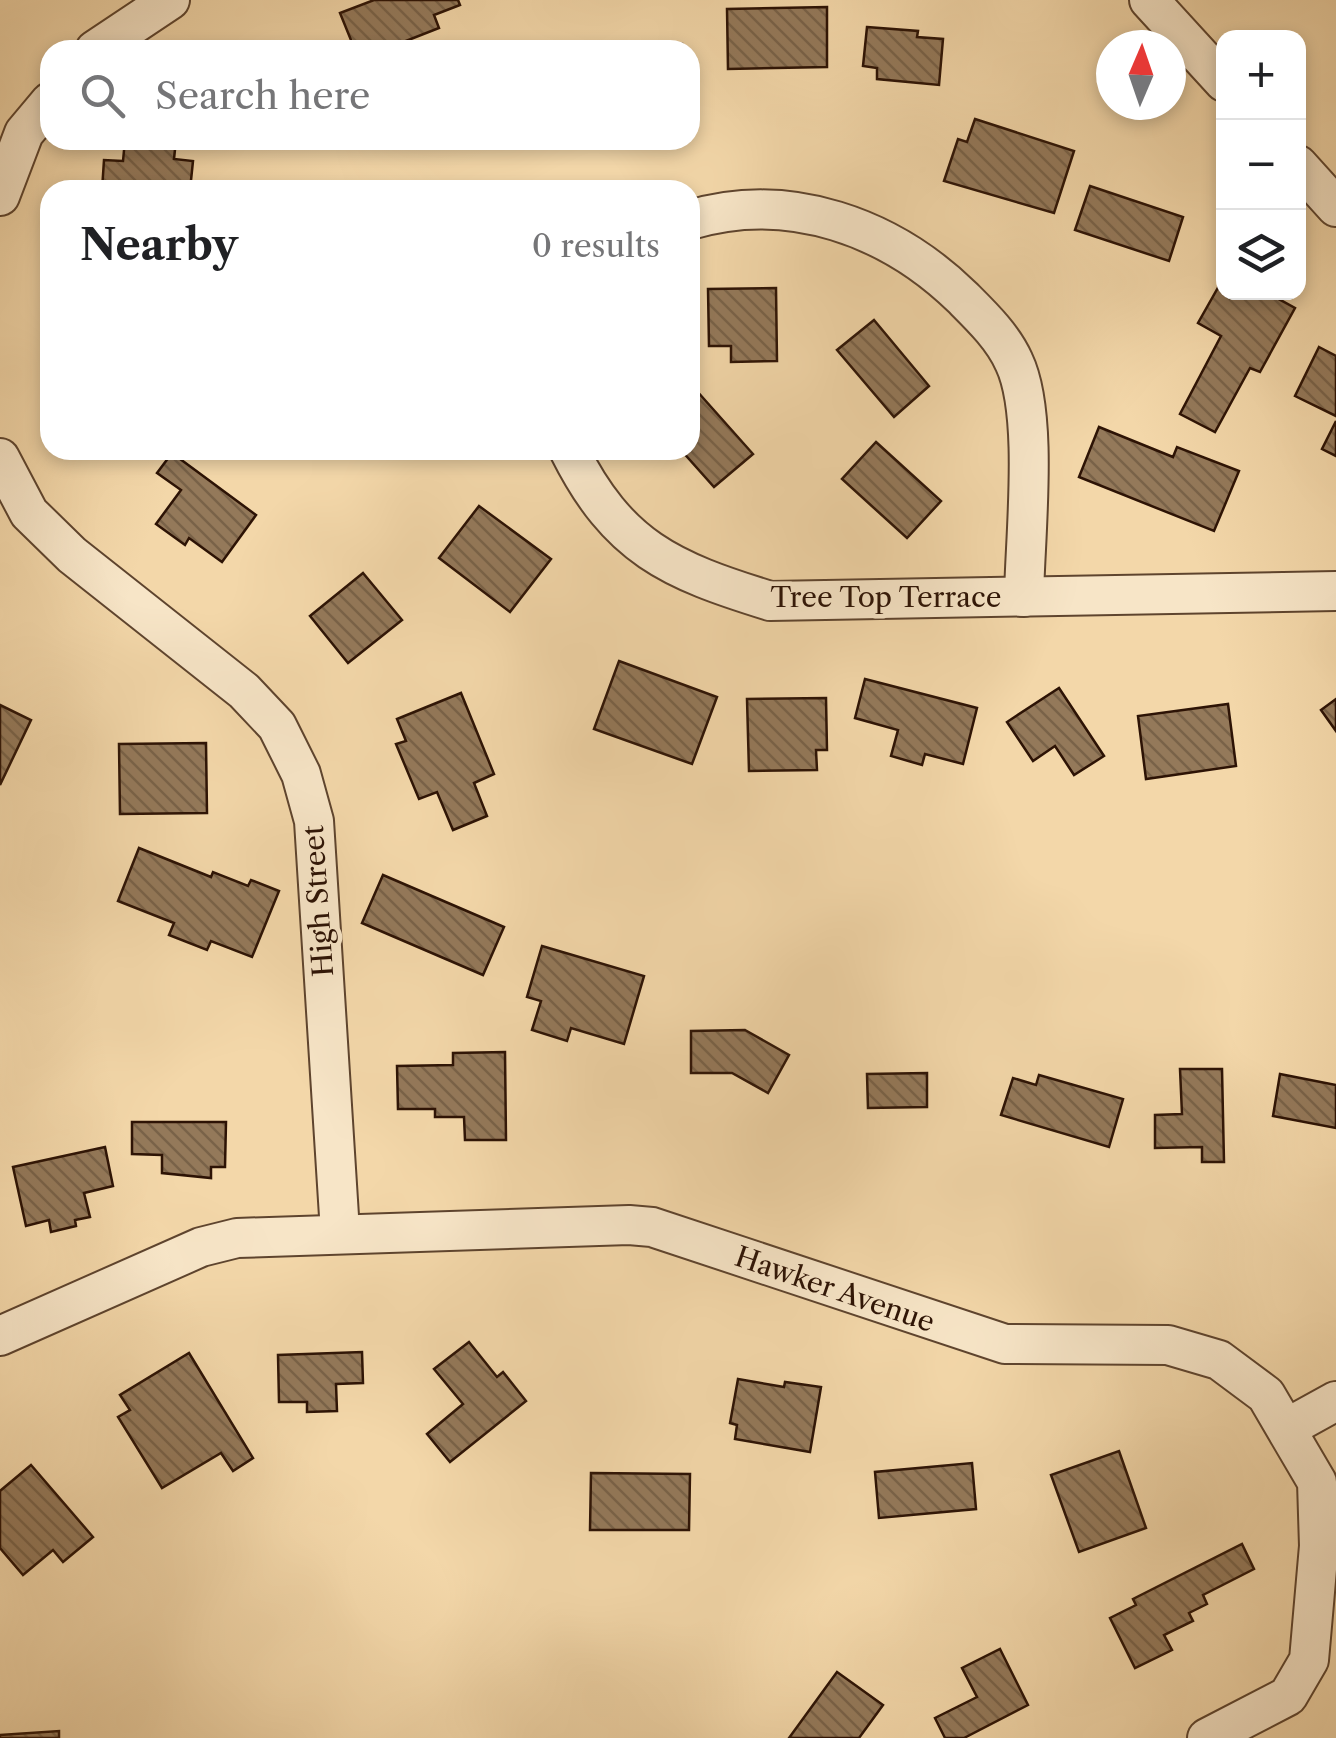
<!DOCTYPE html>
<meta charset="utf-8">
<style>
:root{--surface:#fff;--page:#f6f6f6;--text:#202124;--muted:#757577;--line:#e0e0e0}
body{margin:0;font-family:"Libre Caslon Text",serif;background:var(--page);color:var(--text)}
.controls{position:absolute;right:30px;top:30px;display:grid;overflow:hidden;border-radius:20px;box-shadow:0 5px 15px #0003}
.controls button{width:90px;height:90px;display:grid;place-items:center;padding:0;border:0;border-bottom:2px solid var(--line);background:var(--surface);color:var(--text);font:50px sans-serif}
.compass{position:absolute;left:1096px;top:30px;width:90px;height:90px;border-radius:50%;background:var(--surface);box-shadow:0 5px 15px #0003;rotate:2deg}
.list{margin:0;padding:0;list-style:none}
h2{display:flex;justify-content:space-between;align-items:center;height:130px;margin:0;padding:0 40px;font-size:42px}
h2 small{font-size:32px;font-weight:400;color:var(--muted)}
.icon{flex:none;width:55px;height:55px;fill:none;stroke:currentColor;stroke-width:2;stroke-linecap:round;stroke-linejoin:round}
.map{position:relative;flex:none;width:1336px;height:1738px;overflow:hidden}
.search{position:absolute;background:var(--surface);box-shadow:0 5px 15px #0003;left:40px;top:40px;width:660px;height:110px;display:flex;align-items:center;gap:25px;box-sizing:border-box;padding:0 35px;border-radius:30px;color:var(--muted);font-size:38px}
.panel{position:absolute;background:var(--surface);box-shadow:0 5px 15px #0003;left:40px;top:180px;width:660px;height:280px;border-radius:30px}
.map>svg:first-child{display:block}
</style>
<div class="map">
<svg width="1336" height="1738" viewBox="0 0 1336 1738">
<defs>
<pattern id="building-back-hatch" width="6" height="6" patternUnits="userSpaceOnUse" patternTransform="scale(2.5)"><rect width="6" height="6" fill="#94795a"/><path d="M-1 5l2 2M0 0l6 6M5-1l2 2" fill="none" stroke="#796248"/></pattern>
</defs>
<rect width="100%" height="100%" fill="#f3d7a9"/>
<filter id="stains"><feTurbulence type="fractalNoise" baseFrequency=".002" numOctaves="4"/><feColorMatrix values="0 0 0 0 .2 0 0 0 0 .09 0 0 0 0 .02 0 0 0 .5 -.17"/></filter>
<radialGradient id="worn" r=".72"><stop offset=".6" stop-color="#630" stop-opacity="0"/><stop offset="1" stop-color="#630" stop-opacity=".3"/></radialGradient>
<!-- building -->
<g fill="url(#building-back-hatch)" stroke="#2d1305" stroke-width="2.5">
<path d="M 374,0 L 458,0 L 460,5 L 434,15 L 439,28 L 383,50 L 355,50 L 340,13 Z"/>
<path d="M 827,7 L 827,67 L 728,69 L 727,9 Z"/>
<path d="M 867,27 L 918,31 L 917,37 L 943,39 L 939,85 L 877,79 L 877,68 L 863,66 Z"/>
<path d="M 622,44 L 682,44 L 682,50 L 616,50 Z"/>
<path d="M 975,119 L 1074,151 L 1054,213 L 944,181 L 958,139 L 967,142 Z"/>
<path d="M 125,140 L 176,140 L 174,159 L 193,161 L 190,190 L 102,190 L 104,160 L 123,161 Z"/>
<path d="M 1090,186 L 1183,217 L 1169,261 L 1075,230 Z"/>
<path d="M 1224,277 L 1224,292 L 1266,292 L 1295,308 L 1260,372 L 1250,368 L 1215,432 L 1180,414 L 1221,336 L 1198,323 Z"/>
<path d="M 776,288 L 777,361 L 731,362 L 731,346 L 709,346 L 708,289 Z"/>
<path d="M 874,320 L 929,386 L 894,417 L 837,350 Z"/>
<path d="M 1319,347 L 1336,356 L 1336,416 L 1295,396 Z"/>
<path d="M 696,390 L 753,454 L 714,487 L 681,450 L 690,450 L 690,396 Z"/>
<path d="M 1336,421 L 1336,456 L 1322,449 Z"/>
<path d="M 1099,427 L 1173,457 L 1177,447 L 1239,471 L 1214,531 L 1079,477 Z"/>
<path d="M 876,442 L 941,501 L 907,538 L 842,479 Z"/>
<path d="M 172,453 L 256,515 L 222,562 L 189,538 L 185,545 L 156,524 L 181,490 L 157,473 Z"/>
<path d="M 479,506 L 551,559 L 510,612 L 439,558 Z"/>
<path d="M 363,573 L 402,620 L 348,663 L 310,616 Z"/>
<path d="M 619,661 L 717,697 L 692,764 L 594,729 Z"/>
<path d="M 865,679 L 977,708 L 963,764 L 925,754 L 922,765 L 891,756 L 898,730 L 855,718 Z"/>
<path d="M 1059,688 L 1104,756 L 1074,775 L 1055,746 L 1033,761 L 1007,722 Z"/>
<path d="M 461,693 L 494,774 L 474,783 L 487,816 L 453,830 L 437,792 L 419,799 L 396,744 L 406,741 L 397,719 Z"/>
<path d="M 826,698 L 827,750 L 816,750 L 817,770 L 749,771 L 747,699 Z"/>
<path d="M 1336,699 L 1336,731 L 1321,710 Z"/>
<path d="M 1228,704 L 1236,766 L 1146,779 L 1138,716 Z"/>
<path d="M 0,705 L 31,720 L 0,785 Z"/>
<path d="M 206,743 L 207,813 L 120,814 L 119,744 Z"/>
<path d="M 139,848 L 211,877 L 213,872 L 248,886 L 251,880 L 279,891 L 252,957 L 211,941 L 207,950 L 169,935 L 174,923 L 118,901 Z"/>
<path d="M 383,875 L 504,927 L 483,975 L 362,923 Z"/>
<path d="M 542,946 L 644,976 L 624,1044 L 571,1028 L 567,1041 L 532,1030 L 541,1001 L 527,997 Z"/>
<path d="M 745,1030 L 789,1055 L 768,1093 L 732,1073 L 691,1073 L 691,1031 Z"/>
<path d="M 505,1052 L 506,1140 L 465,1140 L 464,1117 L 435,1117 L 435,1109 L 398,1109 L 397,1066 L 453,1065 L 453,1053 Z"/>
<path d="M 1180,1069 L 1222,1069 L 1224,1162 L 1202,1162 L 1202,1147 L 1155,1148 L 1155,1115 L 1182,1114 Z"/>
<path d="M 927,1073 L 927,1107 L 868,1108 L 867,1074 Z"/>
<path d="M 1280,1074 L 1336,1085 L 1336,1128 L 1273,1116 Z"/>
<path d="M 1039,1075 L 1123,1099 L 1109,1147 L 1001,1115 L 1013,1078 L 1036,1085 Z"/>
<path d="M 132,1122 L 226,1122 L 225,1167 L 211,1167 L 211,1178 L 162,1173 L 162,1155 L 132,1154 Z"/>
<path d="M 105,1147 L 113,1186 L 84,1193 L 90,1217 L 75,1220 L 76,1226 L 51,1232 L 49,1220 L 26,1226 L 13,1167 Z"/>
<path d="M 469,1342 L 497,1377 L 503,1372 L 526,1401 L 450,1462 L 427,1434 L 463,1404 L 434,1369 Z"/>
<path d="M 362,1352 L 363,1383 L 336,1384 L 337,1411 L 307,1412 L 307,1402 L 279,1402 L 278,1355 Z"/>
<path d="M 189,1353 L 253,1458 L 233,1471 L 221,1453 L 162,1488 L 118,1417 L 130,1410 L 120,1395 Z"/>
<path d="M 738,1379 L 784,1387 L 785,1382 L 821,1387 L 810,1452 L 735,1439 L 737,1425 L 730,1423 Z"/>
<path d="M 1119,1451 L 1146,1528 L 1079,1552 L 1051,1475 Z"/>
<path d="M 972,1463 L 976,1509 L 879,1518 L 875,1472 Z"/>
<path d="M 31,1465 L 93,1537 L 63,1562 L 53,1550 L 23,1575 L 0,1548 L 0,1491 Z"/>
<path d="M 591,1473 L 690,1474 L 689,1530 L 590,1530 Z"/>
<path d="M 1242,1544 L 1254,1569 L 1203,1595 L 1207,1604 L 1189,1613 L 1193,1621 L 1164,1635 L 1172,1650 L 1135,1668 L 1110,1618 L 1136,1605 L 1133,1599 Z"/>
<path d="M 1000,1649 L 1028,1705 L 964,1738 L 945,1738 L 935,1718 L 977,1697 L 962,1668 Z"/>
<path d="M 837,1672 L 883,1705 L 859,1738 L 789,1738 Z"/>
<path d="M 59,1731 L 59,1738 L 0,1738 L 0,1735 Z"/>
</g>
<g fill="none" stroke-linecap="round" stroke-linejoin="round">
<!-- minor casing -->
<g stroke="#5e442e" stroke-width="42">
<g id="minor">
<path d="M 1149,0 L 1224,82"/>
<path d="M 95,50 L 170,0"/>
<path d="M 1298,165 L 1336,207"/>
<path d="M 0,196 L 24,133 L 50,102"/>
<path d="M 690,220 C 789,190 890,227 962,297 C 981,316 1003,337 1014,362 C 1039,414 1025,536 1024,597"/>
<path d="M 569,450 C 618,548 670,570 770,601 L 1336,591"/>
<path d="M 0,458 L 29,513 L 72,555 L 244,691 L 277,726 L 301,774 L 314,821 L 340,1232"/>
<path d="M 0,1336 L 201,1247 L 237,1238 L 629,1225 L 652,1227 L 1005,1344 L 1168,1345 L 1219,1360 L 1266,1395 L 1317,1482 L 1319,1546 L 1309,1660 L 1288,1696 L 1207,1738"/>
<path d="M 1287,1428 L 1336,1401"/>
</g>
</g>
<!-- minor -->
<use href="#minor" stroke="#f7e5c7" stroke-width="38"/>
</g>
<g text-anchor="middle" dominant-baseline="central" stroke-width="9" stroke-linejoin="round" paint-order="stroke">
<!-- street labels -->
<g font-size="28" fill="#2d1305" stroke="#f7e5c7">
<text x="886" y="597">Tree Top Terrace</text>
<text transform="translate(318 901) rotate(-94)">High Street</text>
<text transform="translate(835 1289) rotate(19)">Hawker Avenue</text>
</g>
</g>
<rect width="100%" height="100%" filter="url(#stains)"/>
<rect width="100%" height="100%" fill="url(#worn)"/>
</svg>
<div class="controls">
<button>+</button>
<button>−</button>
<button><svg class="icon" aria-label="layers" viewBox="0 0 24 24"><path d="M12 4l9 5-9 5-9-5zM3 14l9 5 9-5"/></svg></button>
</div>
<svg class="compass" viewBox="-18 -18 36 36"><path d="M0-13l5 13h-10z" fill="#e53935"/><path d="M0 13l5-13h-10z" fill="#757577"/></svg>
<div class="search"><svg class="icon" aria-label="search" viewBox="0 0 24 24"><circle cx="10" cy="10" r="6"/><path d="M15 15l6 6"/></svg>Search here</div>
<section class="panel">
<h2>Nearby<small>0 results</small></h2>
<ul class="list">
</ul>
</section>
</div>
